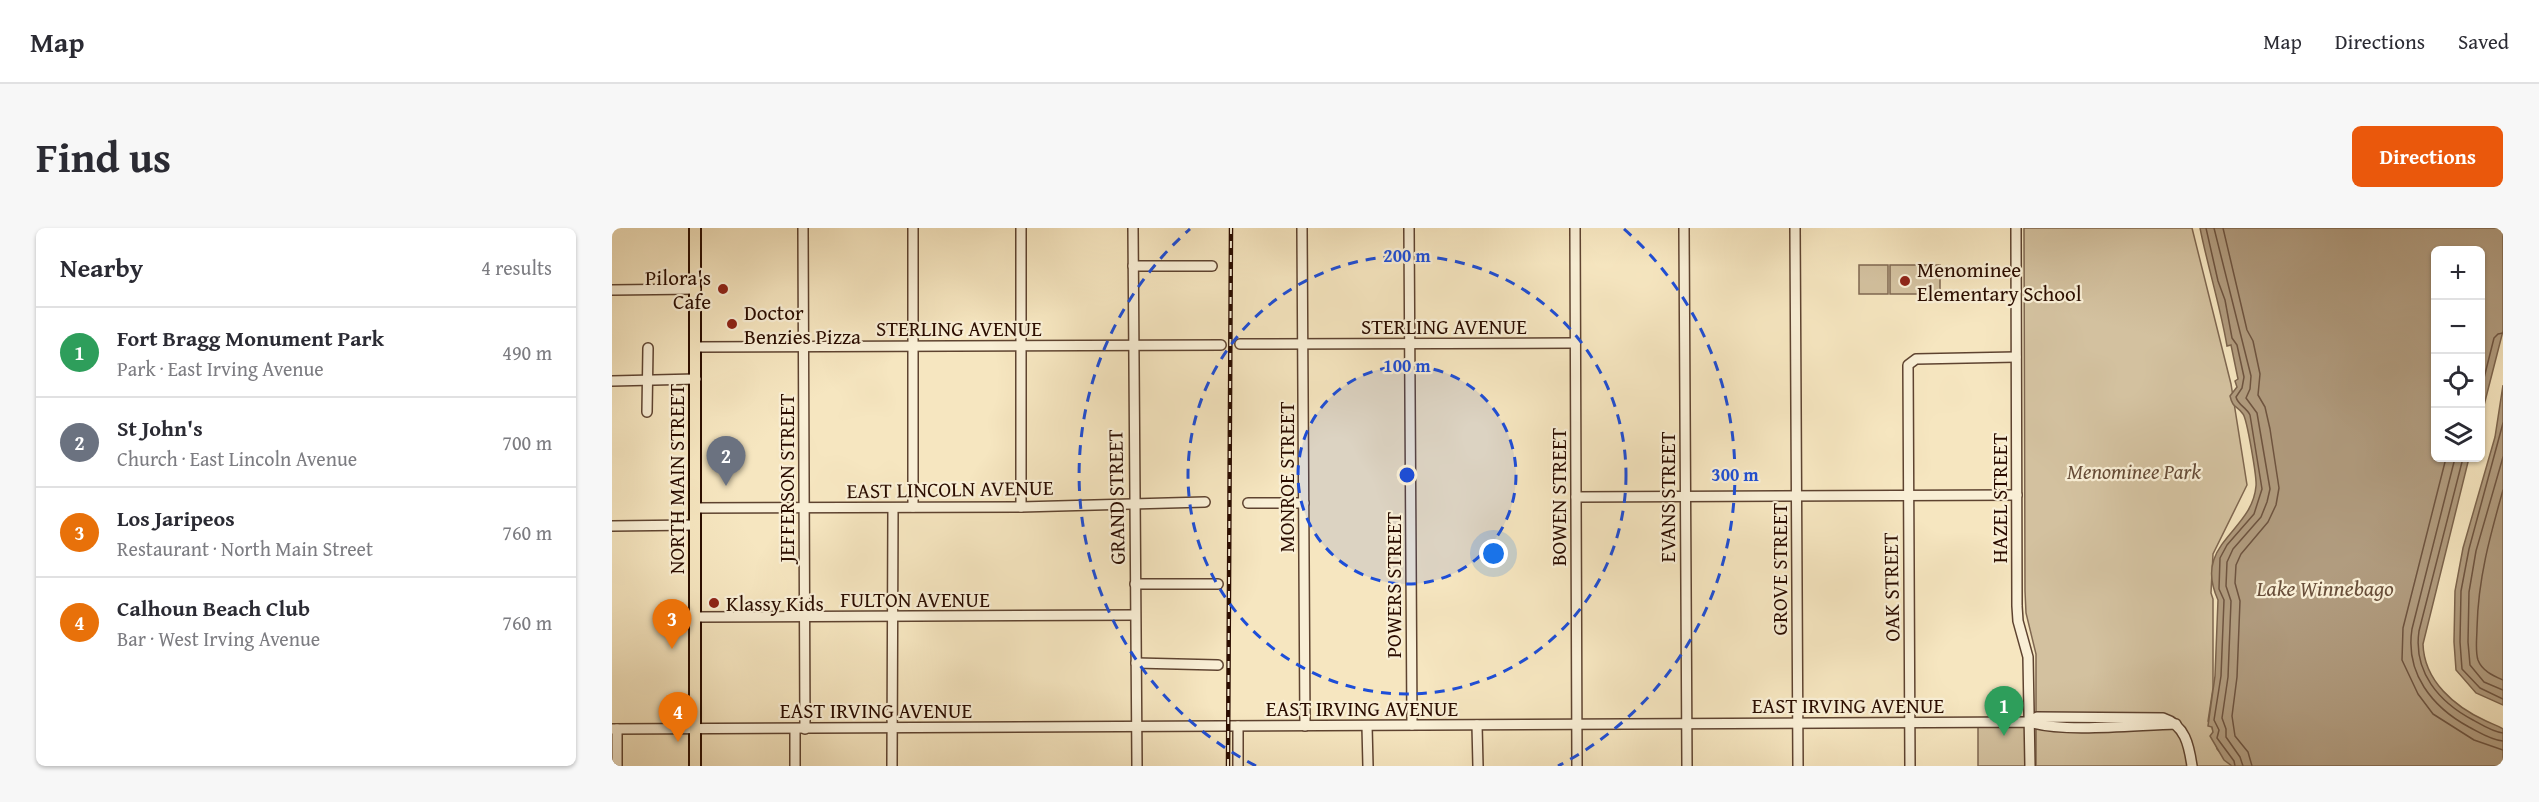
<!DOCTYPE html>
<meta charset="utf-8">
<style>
:root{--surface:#fff;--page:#f7f7f7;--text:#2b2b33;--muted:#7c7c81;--line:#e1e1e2;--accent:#ea580c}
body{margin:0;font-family:"Gentium Book Plus",serif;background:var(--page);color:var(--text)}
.controls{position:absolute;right:18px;top:18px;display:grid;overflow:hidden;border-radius:9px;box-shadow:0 2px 4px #0004}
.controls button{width:54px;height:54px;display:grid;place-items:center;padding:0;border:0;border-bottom:2px solid var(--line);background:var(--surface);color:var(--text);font:30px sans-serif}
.you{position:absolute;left:882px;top:326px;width:21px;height:21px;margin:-15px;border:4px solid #fff;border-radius:50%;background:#1a73e8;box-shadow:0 0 0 9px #1a73e833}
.badge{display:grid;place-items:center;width:39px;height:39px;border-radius:50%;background:var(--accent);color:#fff;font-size:20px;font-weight:700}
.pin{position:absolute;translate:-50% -50px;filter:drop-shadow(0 2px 3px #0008)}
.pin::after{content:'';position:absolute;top:32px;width:21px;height:18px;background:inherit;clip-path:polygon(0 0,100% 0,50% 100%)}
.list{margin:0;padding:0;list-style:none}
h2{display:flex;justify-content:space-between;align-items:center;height:78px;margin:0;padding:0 24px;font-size:26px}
h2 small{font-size:20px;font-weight:400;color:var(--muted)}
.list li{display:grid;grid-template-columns:39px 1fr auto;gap:18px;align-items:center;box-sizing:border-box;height:90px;padding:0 24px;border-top:2px solid var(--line)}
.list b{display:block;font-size:22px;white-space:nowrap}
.list p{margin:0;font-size:20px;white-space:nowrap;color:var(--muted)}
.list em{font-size:20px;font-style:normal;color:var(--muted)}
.icon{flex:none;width:33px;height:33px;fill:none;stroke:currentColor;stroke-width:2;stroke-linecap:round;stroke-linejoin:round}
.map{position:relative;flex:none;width:1891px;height:538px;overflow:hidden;border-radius:9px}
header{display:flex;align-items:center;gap:36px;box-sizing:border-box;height:84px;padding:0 30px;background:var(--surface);border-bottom:2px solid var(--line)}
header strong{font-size:28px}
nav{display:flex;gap:33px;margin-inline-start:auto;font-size:21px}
.intro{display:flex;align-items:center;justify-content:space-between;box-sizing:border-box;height:144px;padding:0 36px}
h1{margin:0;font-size:42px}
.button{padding:15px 27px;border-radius:9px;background:var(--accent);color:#fff;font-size:21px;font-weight:700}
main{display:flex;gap:36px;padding:0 36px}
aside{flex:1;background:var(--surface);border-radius:9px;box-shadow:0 2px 4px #0004}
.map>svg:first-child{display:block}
</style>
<header>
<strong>Map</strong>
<nav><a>Map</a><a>Directions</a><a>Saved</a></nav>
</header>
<div class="intro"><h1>Find us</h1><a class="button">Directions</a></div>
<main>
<aside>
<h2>Nearby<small>4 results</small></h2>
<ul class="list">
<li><span class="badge" style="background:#2e9e5b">1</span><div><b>Fort Bragg Monument Park</b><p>Park · East Irving Avenue</p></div><em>490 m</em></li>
<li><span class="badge" style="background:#6b7280">2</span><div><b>St John's</b><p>Church · East Lincoln Avenue</p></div><em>700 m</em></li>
<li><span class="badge" style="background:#e8710a">3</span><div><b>Los Jaripeos</b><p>Restaurant · North Main Street</p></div><em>760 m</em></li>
<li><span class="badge" style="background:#e8710a">4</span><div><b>Calhoun Beach Club</b><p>Bar · West Irving Avenue</p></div><em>760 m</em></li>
</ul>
</aside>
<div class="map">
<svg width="1891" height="538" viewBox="0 0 1891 538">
<rect width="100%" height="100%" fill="#f6e6c0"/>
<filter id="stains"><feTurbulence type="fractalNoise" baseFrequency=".00333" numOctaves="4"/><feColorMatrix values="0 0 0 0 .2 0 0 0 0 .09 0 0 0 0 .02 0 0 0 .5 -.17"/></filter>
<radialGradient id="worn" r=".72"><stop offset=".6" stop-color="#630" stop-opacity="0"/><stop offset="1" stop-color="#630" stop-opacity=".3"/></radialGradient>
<!-- green -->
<g fill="#d3c19f" stroke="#7f6750" stroke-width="1.5">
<path d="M 1412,0 L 1580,0 L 1619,156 L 1635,257 L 1601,326 L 1599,365 L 1601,371 L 1601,460 L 1596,493 L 1600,499 L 1605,521 L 1620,538 L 1424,538 L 1424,426 L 1414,385 L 1413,363 Z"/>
<rect x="1247" y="37" width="29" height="29"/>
<rect x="1278" y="37" width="50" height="29"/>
<path d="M 1366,494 L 1417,494 L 1418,538 L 1366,538 Z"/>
</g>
<!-- water -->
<g fill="#b19c7f" stroke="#7b634c" stroke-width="1.5">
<path d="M 1588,0 L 1891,0 L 1891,103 L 1869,189 L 1868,22 L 1824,22 L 1824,230 L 1857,230 L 1811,416 C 1812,453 1843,479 1874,493 C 1880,496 1885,497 1891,501 L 1891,538 L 1620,538 L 1612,532 L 1598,508 L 1601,504 L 1600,499 L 1596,498 L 1603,448 L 1606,372 C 1580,315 1640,305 1644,258 C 1645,250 1635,191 1631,186 C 1625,177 1621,181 1618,168 L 1625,159 L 1623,153 L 1626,151 L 1619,117 L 1615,118 C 1608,77 1596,40 1588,0 Z"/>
<path d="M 1891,157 L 1891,477 L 1864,465 L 1844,442 L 1842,414 L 1843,363 L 1851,320 L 1883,209 Z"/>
</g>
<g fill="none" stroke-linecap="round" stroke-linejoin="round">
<!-- shore -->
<g stroke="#6e5440" stroke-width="1.5">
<path d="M 1594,0 L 1606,53 L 1613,72 L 1620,110 L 1625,117 L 1632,149 L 1630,160 L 1624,169 C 1626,177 1634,179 1638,187 L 1650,261 L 1642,286 L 1615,317 L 1608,330 L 1607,361 L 1612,372 L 1609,448 L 1602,492 L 1607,502 L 1605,510 L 1622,533 L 1623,538"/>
<path d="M 1602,0 L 1639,148 L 1638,161 L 1634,170 L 1645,185 L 1658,261 L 1655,274 L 1649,289 L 1621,321 L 1615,334 L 1614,358 L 1619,373 L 1616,449 L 1610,490 L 1614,501 L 1614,509 L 1628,529 L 1631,538"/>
<path d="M 1611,0 L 1635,102 L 1641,113 L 1648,146 L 1646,167 L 1653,179 L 1658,201 L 1667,260 L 1664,277 L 1656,294 L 1629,326 L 1624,337 L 1623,355 L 1628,373 L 1625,449 L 1620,488 L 1623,508 L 1636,524 L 1640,538"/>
<path d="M 1868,166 L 1882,110 L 1886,106 L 1891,105"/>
<path d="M 1891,195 L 1857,321 L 1849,363 L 1848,414 L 1850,441 L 1868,460 L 1891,471"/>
<path d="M 1891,229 L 1864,323 L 1857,364 L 1856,414 L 1858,437 L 1872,454 L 1891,462"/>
<path d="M 1834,230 L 1791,400 L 1790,432 L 1806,466 L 1821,486 L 1862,512 L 1891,522"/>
<path d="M 1843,230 L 1800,401 C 1793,445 1820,479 1857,499 C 1867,504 1879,512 1891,513"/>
<path d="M 1851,230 L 1807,403 C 1801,444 1827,474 1861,492 C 1870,497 1881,504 1891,505"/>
<path d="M 1891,262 C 1878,308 1866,351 1865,400 C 1865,409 1863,423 1866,432 C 1870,443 1882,448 1891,452"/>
</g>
<!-- minor casing -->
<g stroke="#5e4330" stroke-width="12">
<g id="minor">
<path d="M 191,0 L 193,501"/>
<path d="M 301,0 L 301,279"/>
<path d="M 521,0 L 525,538"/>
<path d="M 690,0 L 693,498"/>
<path d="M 797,0 L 800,497"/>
<path d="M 963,0 L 965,538"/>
<path d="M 1072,0 L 1075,538"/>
<path d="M 1183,0 L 1186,538"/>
<path d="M 1404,0 L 1405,378 L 1406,393 L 1416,429 L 1418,538"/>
<path d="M 521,38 L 600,38"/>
<path d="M 0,62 L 84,61"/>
<path d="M 628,116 L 963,115"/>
<path d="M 84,119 L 609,117"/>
<path d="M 0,153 L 84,151"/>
<path d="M 35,184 L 36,120"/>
<path d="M 964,269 L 1405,267"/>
<path d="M 636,275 L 692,275"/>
<path d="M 409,279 L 409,0"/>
<path d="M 83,280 L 409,279 L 593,274"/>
<path d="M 0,298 L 83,297"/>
<path d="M 523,356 L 606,356"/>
<path d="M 83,389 L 523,387"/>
<path d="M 524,435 L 606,437"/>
<path d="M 1417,494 L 1425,489 L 1551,490 C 1573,497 1577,517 1580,538"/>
<path d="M 865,497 L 866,538"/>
<path d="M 626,498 L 626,538"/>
<path d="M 755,498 L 756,538"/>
<path d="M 0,501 L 1417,494 C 1454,505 1523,497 1564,496"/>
<path d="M 5,501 L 5,538"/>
<path d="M 183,501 L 183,538"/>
<path d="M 280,538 L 281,280"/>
<path d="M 1298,538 L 1296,137 L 1304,131 L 1404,129"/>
</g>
</g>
<!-- major casing -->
<g stroke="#2b0d00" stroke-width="14">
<path id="major" d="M 83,538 L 83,0"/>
</g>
<!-- minor -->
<use href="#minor" stroke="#f9efd6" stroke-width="9"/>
<!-- major -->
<use href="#major" stroke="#f6e6c0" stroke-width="10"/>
<!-- rail casing -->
<g stroke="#2b0d00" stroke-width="4.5">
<path id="rail" d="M 616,538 L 619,0"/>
</g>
<!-- rail -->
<use href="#rail" stroke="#f9efd6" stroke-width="2" stroke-dasharray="7" stroke-linecap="butt"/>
</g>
<!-- distance rings -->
<circle cx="795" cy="247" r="109" fill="#1d4ed8" fill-opacity=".12"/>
<g fill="none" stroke="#1d4ed8" stroke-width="3" stroke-dasharray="10 8">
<circle cx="795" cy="247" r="109"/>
<circle cx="795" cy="247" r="219"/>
<path d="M644 538A328 328 0 0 1 578 1M1012 1A328 328 0 0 1 946 538"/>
</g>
<!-- markers -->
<g fill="#8f2418" stroke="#f9efd6" stroke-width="2">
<circle cx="1293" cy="53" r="6"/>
<circle cx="111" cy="61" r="6"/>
<circle cx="120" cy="96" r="6"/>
<circle cx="102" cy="375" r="6"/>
</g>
<g text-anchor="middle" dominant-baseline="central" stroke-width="4.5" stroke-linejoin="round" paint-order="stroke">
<!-- poi labels -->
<g font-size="21" fill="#2b0d00" stroke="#f9efd6" text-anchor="start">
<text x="1305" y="41">Menominee<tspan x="1305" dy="24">Elementary School</tspan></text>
<text x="99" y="49" text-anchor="end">Pilora's<tspan x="99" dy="24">Cafe</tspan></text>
<text x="132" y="84">Doctor<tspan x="132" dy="24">Benzies Pizza</tspan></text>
<text x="114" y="375">Klassy Kids</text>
</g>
<!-- street labels -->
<g font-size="21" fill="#2b0d00" stroke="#f9efd6">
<text x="832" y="98">STERLING AVENUE</text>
<text x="347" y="100">STERLING AVENUE</text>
<text transform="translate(674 249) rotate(-90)">MONROE STREET</text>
<text transform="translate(174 250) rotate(-90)">JEFFERSON STREET</text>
<text transform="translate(64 251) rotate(-90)">NORTH MAIN STREET</text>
<text transform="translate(338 261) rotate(-1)">EAST LINCOLN AVENUE</text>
<text transform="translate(504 269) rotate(-91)">GRAND STREET</text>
<text transform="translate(946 269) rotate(-90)">BOWEN STREET</text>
<text transform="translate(1055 269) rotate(-90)">EVANS STREET</text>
<text transform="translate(1387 270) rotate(-90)">HAZEL STREET</text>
<text transform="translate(1167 341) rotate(-90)">GROVE STREET</text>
<text transform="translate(781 357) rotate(-90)">POWERS STREET</text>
<text transform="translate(1279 359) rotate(-91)">OAK STREET</text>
<text x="303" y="371">FULTON AVENUE</text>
<text x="1236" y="477">EAST IRVING AVENUE</text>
<text x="750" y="480">EAST IRVING AVENUE</text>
<text x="264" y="482">EAST IRVING AVENUE</text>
</g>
<!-- park labels -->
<g font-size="21" font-style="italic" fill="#664c38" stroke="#f9efd6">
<text x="1522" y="243">Menominee Park</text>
</g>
<!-- water labels -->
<g font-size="22" font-style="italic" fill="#674d39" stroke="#f9efd6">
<text x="1713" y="360">Lake Winnebago</text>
</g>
</g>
<circle cx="795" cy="247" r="9" fill="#1d4ed8" stroke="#f9efd6" stroke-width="3"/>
<g font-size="18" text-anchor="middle" font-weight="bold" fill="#1d4ed8" stroke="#f9efd6" stroke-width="4.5" stroke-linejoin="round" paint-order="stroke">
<text x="795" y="34">200 m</text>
<text x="795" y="144">100 m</text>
<text x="1123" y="253">300 m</text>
</g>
<rect width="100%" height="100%" filter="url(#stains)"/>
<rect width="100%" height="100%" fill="url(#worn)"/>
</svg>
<div class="controls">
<button>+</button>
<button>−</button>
<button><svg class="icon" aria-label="locate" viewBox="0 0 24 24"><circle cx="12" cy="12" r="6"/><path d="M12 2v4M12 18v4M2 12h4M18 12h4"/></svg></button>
<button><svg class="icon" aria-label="layers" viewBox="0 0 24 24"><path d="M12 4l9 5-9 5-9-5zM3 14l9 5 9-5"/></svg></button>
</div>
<div class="you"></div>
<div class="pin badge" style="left:1392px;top:508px;background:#2e9e5b">1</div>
<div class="pin badge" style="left:114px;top:258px;background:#6b7280">2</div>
<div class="pin badge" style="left:60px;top:421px;background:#e8710a">3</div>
<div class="pin badge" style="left:66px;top:514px;background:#e8710a">4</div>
</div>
</main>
